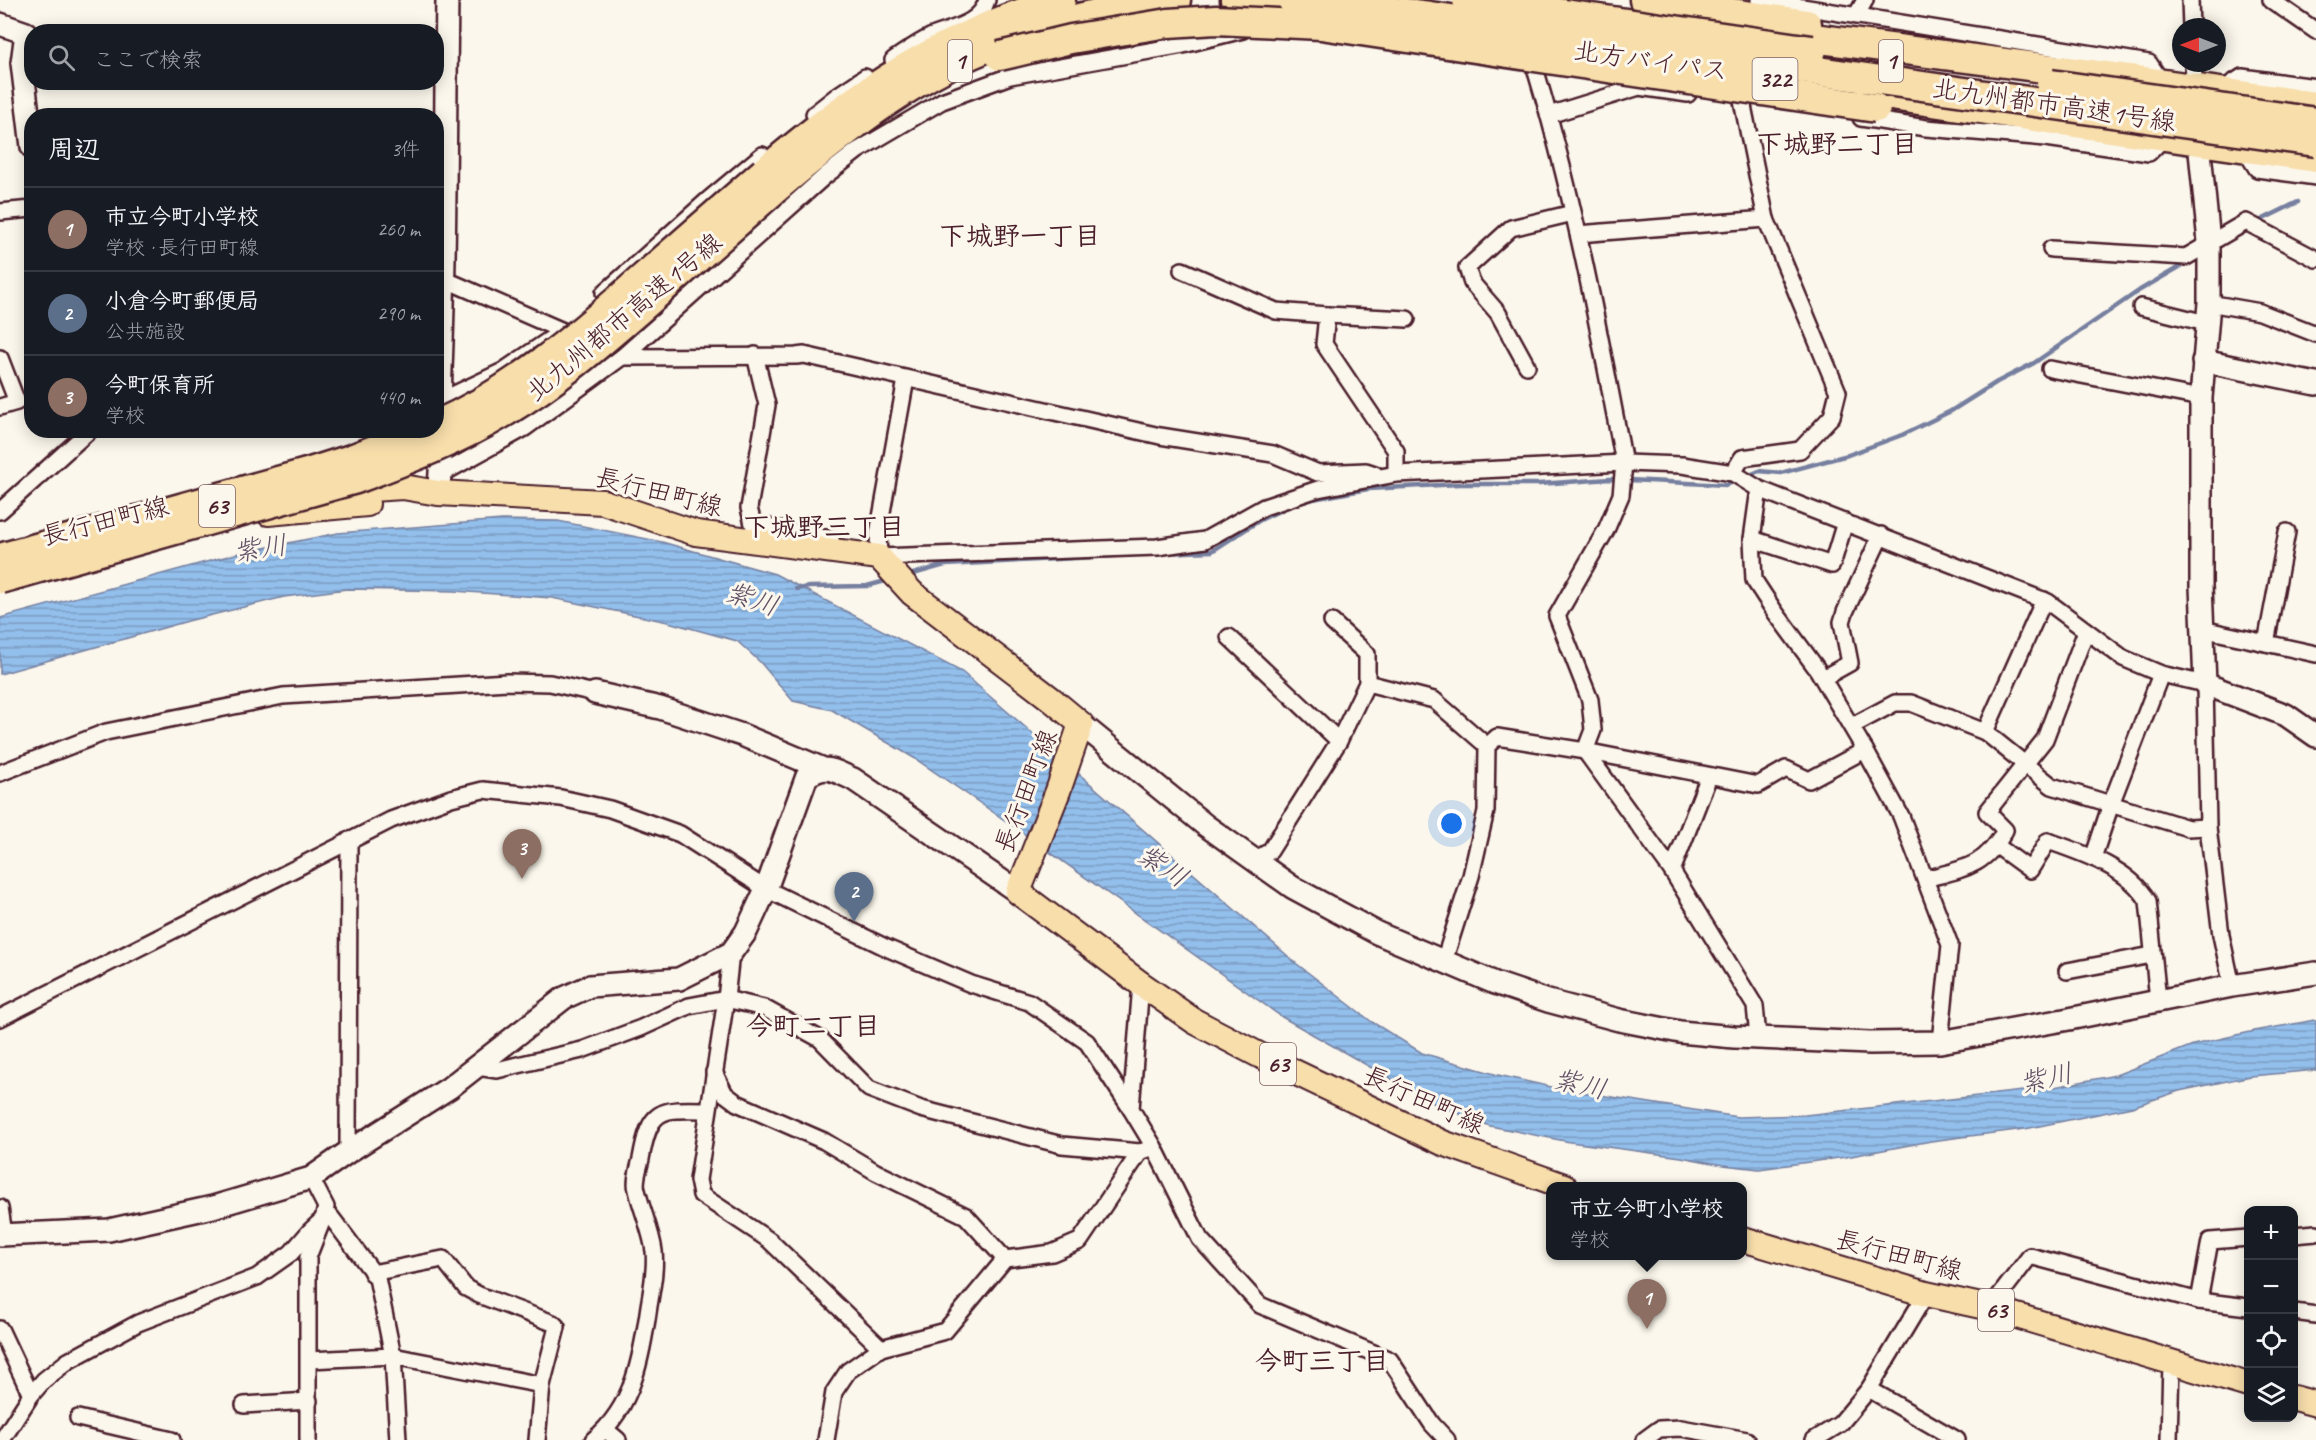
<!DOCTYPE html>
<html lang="ja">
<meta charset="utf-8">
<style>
:root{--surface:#171b24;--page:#242831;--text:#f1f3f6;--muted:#9ea1a6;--line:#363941;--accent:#d1495b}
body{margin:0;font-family:Caveat,"Klee One",sans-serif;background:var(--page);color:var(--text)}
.controls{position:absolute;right:18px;bottom:18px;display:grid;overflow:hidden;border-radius:12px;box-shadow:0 3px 15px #0003}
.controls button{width:54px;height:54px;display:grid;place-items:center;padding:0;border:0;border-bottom:2px solid var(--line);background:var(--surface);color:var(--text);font:30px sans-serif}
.compass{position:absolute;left:2172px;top:18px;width:54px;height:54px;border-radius:50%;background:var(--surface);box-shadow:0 3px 15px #0003;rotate:270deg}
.you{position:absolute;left:1452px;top:824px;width:21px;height:21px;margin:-15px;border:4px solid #fff;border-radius:50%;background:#1a73e8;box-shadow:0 0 0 9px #1a73e833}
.badge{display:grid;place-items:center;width:39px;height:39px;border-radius:50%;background:var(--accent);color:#fff;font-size:20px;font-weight:700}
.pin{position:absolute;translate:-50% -50px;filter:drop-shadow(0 2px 3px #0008)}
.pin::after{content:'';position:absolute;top:32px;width:21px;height:18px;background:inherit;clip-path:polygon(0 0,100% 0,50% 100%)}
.popup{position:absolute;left:1546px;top:1182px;width:201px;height:78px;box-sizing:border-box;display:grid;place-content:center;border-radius:12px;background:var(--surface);filter:drop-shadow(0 2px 4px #0005);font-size:20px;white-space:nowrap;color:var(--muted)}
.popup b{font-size:22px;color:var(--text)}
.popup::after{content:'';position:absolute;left:50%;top:100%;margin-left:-12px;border:12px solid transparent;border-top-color:var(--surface)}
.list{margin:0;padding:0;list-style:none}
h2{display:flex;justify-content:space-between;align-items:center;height:78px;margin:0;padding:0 24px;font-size:26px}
h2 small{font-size:20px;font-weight:400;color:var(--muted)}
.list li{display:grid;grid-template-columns:39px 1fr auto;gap:18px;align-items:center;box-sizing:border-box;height:84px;padding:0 24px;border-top:2px solid var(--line)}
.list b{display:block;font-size:22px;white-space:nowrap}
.list p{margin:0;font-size:20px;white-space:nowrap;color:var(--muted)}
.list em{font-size:20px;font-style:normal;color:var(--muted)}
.icon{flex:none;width:33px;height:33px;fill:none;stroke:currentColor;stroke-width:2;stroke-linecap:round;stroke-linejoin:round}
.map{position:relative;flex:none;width:2316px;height:1440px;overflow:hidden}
.search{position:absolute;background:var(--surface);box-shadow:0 3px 15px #0003;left:24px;top:24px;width:420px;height:66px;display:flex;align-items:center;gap:15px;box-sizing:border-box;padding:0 21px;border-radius:24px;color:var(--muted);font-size:22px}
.panel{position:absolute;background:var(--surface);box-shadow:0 3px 15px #0003;left:24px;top:108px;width:420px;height:330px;border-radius:24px}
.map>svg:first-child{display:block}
</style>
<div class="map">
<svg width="2316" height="1440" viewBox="0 0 2316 1440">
<defs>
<pattern id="water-rules" width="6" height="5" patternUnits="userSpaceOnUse" patternTransform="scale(1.5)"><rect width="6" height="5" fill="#93bfec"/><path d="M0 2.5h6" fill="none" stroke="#7a9bbf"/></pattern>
</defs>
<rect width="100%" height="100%" fill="#fbf7ec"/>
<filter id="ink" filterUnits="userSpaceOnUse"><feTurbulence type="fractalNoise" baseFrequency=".0167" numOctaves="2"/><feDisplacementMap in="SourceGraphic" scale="12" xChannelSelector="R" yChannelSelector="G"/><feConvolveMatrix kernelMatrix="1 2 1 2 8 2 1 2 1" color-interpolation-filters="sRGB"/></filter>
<g filter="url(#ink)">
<!-- water -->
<path fill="url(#water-rules)" stroke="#767f9f" stroke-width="1.5" d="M 502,520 L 558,521 L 662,542 L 775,574 L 962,672 L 1297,964 L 1372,1022 L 1422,1053 L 1498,1075 L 1556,1088 L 1738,1117 L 1805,1115 L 2049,1088 L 2116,1075 L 2193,1045 L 2259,1030 L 2316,1020 L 2316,1070 L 2251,1076 L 2179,1091 L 2132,1107 L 2025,1129 L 1931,1141 L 1846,1157 L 1759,1169 L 1723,1165 L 1681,1157 L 1570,1142 L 1490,1126 L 1437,1105 L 1282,1017 L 1003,819 L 914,758 L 832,710 L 793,701 L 760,662 L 737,641 L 668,622 L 552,598 L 454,591 L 347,589 L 284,597 L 188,621 L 0,674 L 0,618 L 239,553 L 338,533 Z"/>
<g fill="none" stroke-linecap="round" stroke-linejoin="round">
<!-- stream -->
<g stroke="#767f9f" stroke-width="4.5">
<path d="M 2255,223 L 2298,202"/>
<path d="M 1745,477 L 1759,471 L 1781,473 L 1848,455 L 1902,435 L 1951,411 L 1997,382 L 2034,363 L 2140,290 L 2188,262"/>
<path d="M 1162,553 L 1212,551 L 1260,520 L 1292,505 L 1313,499 L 1368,489 L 1459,484 L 1539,484 L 1610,479 L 1726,485 L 1738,480"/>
<path d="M 906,576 L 945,565 L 1114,556"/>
<path d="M 796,589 L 809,587 L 867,586 L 889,580"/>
</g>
<!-- street casing -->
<g stroke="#4a1f2b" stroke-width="20">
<g id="street">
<path d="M 1759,0 L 2149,63 L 2163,84"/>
<path d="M 2190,0 L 2191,27"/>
<path d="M 2271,0 L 2316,31"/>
<path d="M 1856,16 L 1865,0"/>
<path d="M 1530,52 C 1572,186 1598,325 1624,463 L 1621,495 L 1606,530 L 1557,616 L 1590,700 L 1593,730 L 1585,751 L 1672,871 L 1755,1006 L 1758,1037"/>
<path d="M 893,60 C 905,52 917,43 930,37 C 951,28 980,25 987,0"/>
<path d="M 2193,63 L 2195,93"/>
<path d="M 2220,91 L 2242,77 L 2316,87"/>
<path d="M 814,114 L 838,95 L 865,77"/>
<path d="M 1549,115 L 1639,87 L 1688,94"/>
<path d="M 1861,118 L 1926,128 L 2046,138 L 2149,153 L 2165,137"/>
<path d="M 2243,147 L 2257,169 L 2316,177"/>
<path d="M 0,212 L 32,209"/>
<path d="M 1578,234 L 1766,219"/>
<path d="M 2051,249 L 2186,257 L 2246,222 L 2316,259"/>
<path d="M 1182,270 L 1276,311 L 1327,315 L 1324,344 L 1396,451 L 1396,474"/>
<path d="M 444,279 L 563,331"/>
<path d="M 604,293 L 708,200 L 762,155"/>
<path d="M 2209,303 L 2260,312 L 2316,334"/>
<path d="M 2141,307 L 2206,323"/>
<path d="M 1327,315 L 1407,319"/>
<path d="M 755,355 L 767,405 L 749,508 L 753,524 L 831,539 L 829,548"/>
<path d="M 622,357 L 796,356 L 804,355 L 1160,436 L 1273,454 L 1318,473 L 1366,471 L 1375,474"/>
<path d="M 0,358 L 17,402 L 0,407"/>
<path d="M 1527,366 L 1498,313 L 1472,283 L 1467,268 L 1511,228 L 1573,213"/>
<path d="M 2050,369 L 2201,398"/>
<path d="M 906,379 L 878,534 L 879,557 L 1157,547 L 1205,540 L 1264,507 L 1318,489 L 1396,474 L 1624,463 L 1682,465 L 1733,473 L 1759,489 L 2048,602 L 2123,658 L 2161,674 L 2205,684 L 2208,827 L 2221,935 L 2232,986"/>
<path d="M 440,401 L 503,371 L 552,338"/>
<path d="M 1733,473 L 1742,458 L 1800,450 L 1832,416 L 1838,392 L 1766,219 L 1742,101"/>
<path d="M 440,475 L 525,428 L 622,357 L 825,176 L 857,151 L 942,101 L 1010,76 L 1183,45 L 1243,30"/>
<path d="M 1759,489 L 1752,539 L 1754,580 L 1775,612 L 1817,669 L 1865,750 L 1901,816 L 1950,945 L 1940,1042"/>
<path d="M 0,511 L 90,430"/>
<path d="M 1752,539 L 1832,565 L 1845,522"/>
<path d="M 1332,622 L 1367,654 L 1367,683 L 1339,741"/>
<path d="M 2202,629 L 2316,654"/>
<path d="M 1229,637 L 1339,741 L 1270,851 L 1255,860"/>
<path d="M 2266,643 L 2287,532"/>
<path d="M 1823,678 L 1850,663 L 1842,622 L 1845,612 L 1881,535"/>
<path d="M 1367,683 L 1434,700 L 1487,746"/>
<path d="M 1852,726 L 1895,703 L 1911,703 L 1985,732 L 2052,786 L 2188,828 L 2208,827"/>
<path d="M 1985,732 L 2044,600"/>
<path d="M 0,773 L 106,732 L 283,696 L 507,682 L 550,683 L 595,693"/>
<path d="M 1997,846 L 2030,870 L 2048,841 C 2082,853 2129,868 2148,901 L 2158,1000"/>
<path d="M 2093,858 L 2111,804 L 2161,674"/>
<path d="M 1672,871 L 1709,776"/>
<path d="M 1925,879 C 1962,869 1986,867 2005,830 L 1987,812 L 2045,739 L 2086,631"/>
<path d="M 731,953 L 726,999 L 698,1180 L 701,1195 L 769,1240 L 881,1348"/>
<path d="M 1444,961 L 1471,876 L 1486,811 L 1487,746 L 1497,737 L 1585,751 L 1758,785 L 1786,769 L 1809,780 L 1865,750"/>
<path d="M 2067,971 L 2152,955"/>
<path d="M 1141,984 L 1131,1109 L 1154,1147 L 1200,1239 L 1260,1305 L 1390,1360 L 1432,1424 L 1447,1440"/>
<path d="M 0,1018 L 391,820 L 451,798 L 483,790 L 561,798 L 610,809 L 680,834 L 766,889 L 889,949 L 971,984 L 1029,1002 L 1087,1042 L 1131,1109"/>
<path d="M 477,1067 L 497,1070 L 582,1050 L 641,1028 L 689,1006 L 726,999 L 764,1008 L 820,1039 L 869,1089 L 921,1109 L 1062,1145 L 1140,1152"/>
<path d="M 714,1072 L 725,1094 L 737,1103 L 824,1141 L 876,1172 L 966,1216 L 1005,1259"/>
<path d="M 348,1152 L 349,840"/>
<path d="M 0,1208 L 4,1234"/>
<path d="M 2294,1235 L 2316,1233"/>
<path d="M 372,1273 L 443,1259 L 466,1288 L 479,1295 L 553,1323 L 557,1327 L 542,1385 L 537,1440"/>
<path d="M 2199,1301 L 2210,1241 L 2248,1238"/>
<path d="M 1990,1308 L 2030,1256 L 2199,1301 L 2248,1307"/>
<path d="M 2294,1312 L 2316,1315"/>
<path d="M 0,1329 L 31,1395"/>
<path d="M 309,1360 L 393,1356 L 542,1385"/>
<path d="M 1869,1389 L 1957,1440"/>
<path d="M 244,1405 L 309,1401"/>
<path d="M 78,1418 L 172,1440"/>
<path d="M 606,1430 L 618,1440"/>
<path d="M 2,1440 L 31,1395 L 44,1380 L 68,1361 L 138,1323 L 257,1277 L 291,1253 L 310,1231 L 323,1219 L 331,1217 L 377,1278 L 393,1356 L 398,1440"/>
<path d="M 308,1440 L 308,1257 L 323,1219 L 326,1207 L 311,1178"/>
<path d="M 593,1440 C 634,1407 642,1355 649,1306 C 652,1288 656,1269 654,1251 C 651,1230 642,1211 637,1190 C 634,1181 639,1168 641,1159 C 650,1107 660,1109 708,1110"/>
<path d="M 826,1440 L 834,1392 L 848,1371 L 881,1348 L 945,1331 L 1005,1259 L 1052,1253 L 1080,1241 L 1140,1152 L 1146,1150"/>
<path d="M 1644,1440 L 1659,1429 L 1681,1428 L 1747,1440"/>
<path d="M 1814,1440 L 1840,1424 L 1869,1389 L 1926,1294"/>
<path d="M 2169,1440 L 2171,1363"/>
</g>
</g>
<!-- secondary casing -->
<g stroke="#4a1f2b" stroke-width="26">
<g id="secondary">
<path d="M 0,24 L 26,33 L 22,63 L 32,147"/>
<path d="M 2199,142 L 2209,242 L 2209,303 L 2201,398 L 2201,586 L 2205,684 L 2286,715 L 2316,736"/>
<path d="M 2203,361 L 2316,384"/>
<path d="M 438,493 C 444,453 439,410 441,370 C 446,247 445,123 447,0"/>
<path d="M 595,693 L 660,708 L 742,735 L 821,768"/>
<path d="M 1081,724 L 1205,825 L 1292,887 L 1377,933 L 1495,983 L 1548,1001 L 1619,1020 L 1680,1032 L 1734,1037 L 1870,1043 L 1940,1042 L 2069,1019 L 2232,986 L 2316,973"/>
<path d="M 0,1235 L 109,1230 L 213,1207 L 311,1178 L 348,1152 L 449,1088 L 564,998 L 590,986 L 679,979 L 731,953 L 746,932 L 766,889 L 807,776 C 828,764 832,770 853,779 L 1018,892"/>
</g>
</g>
<!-- primary casing -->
<g stroke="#4a1f2b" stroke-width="28">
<g id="primary">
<path d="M 339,491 L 403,487 L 438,493 L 603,502 L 696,533 L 879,557 L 912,593 L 1051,699 L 1081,724 L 1058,791 L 1018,892 L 1141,984 L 1194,1021 L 1261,1056 L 1443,1143 L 1564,1186"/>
<path d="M 268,513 L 367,504"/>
<path d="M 1743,1239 L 1926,1294 L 1990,1308 L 2248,1385"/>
<path d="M 2294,1398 L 2316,1404"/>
</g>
</g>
<!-- highway casing -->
<g stroke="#4a1f2b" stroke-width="33">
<g id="highway">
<path d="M 1235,0 L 1319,13"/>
<path d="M 1644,0 L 1807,24"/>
<path d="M 1782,34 L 2129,79 L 2316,106"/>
<path d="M 1843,89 L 2316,158"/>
<path d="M 764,172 C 857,92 942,36 1061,0"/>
<path d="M 775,189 C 839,135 907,80 986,48 C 1048,23 1111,8 1176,0"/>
</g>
</g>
<!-- street -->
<use href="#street" stroke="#fbf7ec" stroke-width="15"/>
<!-- secondary -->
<use href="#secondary" stroke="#fbf7ec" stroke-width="21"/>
<!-- primary -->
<use href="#primary" stroke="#f8deab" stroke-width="24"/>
<!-- highway -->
<use href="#highway" stroke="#f8deab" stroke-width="28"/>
<!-- rail casing -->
<g stroke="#4a1f2b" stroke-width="7">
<path id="rail" d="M 1336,0 L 1974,103 L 2316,149"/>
</g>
<!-- rail -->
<use href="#rail" stroke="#fbf7ec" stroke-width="4.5" stroke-dasharray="14" stroke-linecap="butt"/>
<!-- highway-bridge casing -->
<g stroke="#4a1f2b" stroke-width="33" stroke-linecap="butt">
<g id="highway-bridge">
<path d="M 1292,0 L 1430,16 L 2316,142"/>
<path d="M 1467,0 L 1812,50"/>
<path d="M 1000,56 L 1071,39 L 1168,23 L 1216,20 L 1321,25 L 1876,108"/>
<path d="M 2051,84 L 2316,122"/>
<path d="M 436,425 C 513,391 575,338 637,283 C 679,246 722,209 764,172"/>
<path d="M 0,558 L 307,473 L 351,459 L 424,430"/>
<path d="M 0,579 L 356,479 C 407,460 459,440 505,412 C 558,381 603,341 649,301 C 691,264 733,226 775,189"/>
</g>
</g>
<!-- highway-bridge -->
<use href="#highway-bridge" stroke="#f8deab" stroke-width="28"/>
</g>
</g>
<g text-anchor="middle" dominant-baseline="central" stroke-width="6" stroke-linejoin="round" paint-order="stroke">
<!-- shield labels -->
<g fill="#fbf7ec" stroke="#7f6065" stroke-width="1.5">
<rect x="948" y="40" width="24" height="42" rx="4.5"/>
<rect x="1879" y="40" width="24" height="42" rx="4.5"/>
<rect x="1752.5" y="58" width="45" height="42" rx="4.5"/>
<rect x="199" y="485" width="36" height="42" rx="4.5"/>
<rect x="1260" y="1043" width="36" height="42" rx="4.5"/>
<rect x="1978" y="1289" width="36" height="42" rx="4.5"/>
</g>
<g font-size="24" font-weight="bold" fill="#4a1f2b">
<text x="960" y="61">1</text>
<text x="1891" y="61">1</text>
<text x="1775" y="79">322</text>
<text x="217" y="506">63</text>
<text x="1278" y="1064">63</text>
<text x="1996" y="1310">63</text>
</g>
<!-- street labels -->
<g font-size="26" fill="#4a1f2b" stroke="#fbf7ec">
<text transform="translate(1651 61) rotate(8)">北方バイパス</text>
<text transform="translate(2054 105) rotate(8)">北九州都市高速1号線</text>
<text transform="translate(624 317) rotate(-40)">北九州都市高速1号線</text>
<text transform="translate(659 492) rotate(14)">長行田町線</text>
<text transform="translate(105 521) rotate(-14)">長行田町線</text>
<text transform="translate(1026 791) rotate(-69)">長行田町線</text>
<text transform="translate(1424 1100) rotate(24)">長行田町線</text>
<text transform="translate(1899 1255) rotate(15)">長行田町線</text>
</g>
<!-- neighbourhood labels -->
<g font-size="27" font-weight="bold" fill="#4a1f2b" stroke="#fbf7ec">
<text x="1837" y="144">下城野二丁目</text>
<text x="1020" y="236">下城野一丁目</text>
<text x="824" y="527">下城野三丁目</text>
<text x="813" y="1026">今町二丁目</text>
<text x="1322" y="1361">今町三丁目</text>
</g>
<!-- water labels -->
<g font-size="27" font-style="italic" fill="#604f65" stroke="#fbf7ec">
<text transform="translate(260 548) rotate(-8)">紫川</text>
<text transform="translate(752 599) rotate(18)">紫川</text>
<text transform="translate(1163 866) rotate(33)">紫川</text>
<text transform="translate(2046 1078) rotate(-12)">紫川</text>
<text transform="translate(1580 1084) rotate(13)">紫川</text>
</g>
</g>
</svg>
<div class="controls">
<button>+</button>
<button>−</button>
<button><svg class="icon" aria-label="locate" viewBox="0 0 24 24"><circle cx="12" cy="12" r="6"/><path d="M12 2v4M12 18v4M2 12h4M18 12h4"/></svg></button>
<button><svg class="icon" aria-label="layers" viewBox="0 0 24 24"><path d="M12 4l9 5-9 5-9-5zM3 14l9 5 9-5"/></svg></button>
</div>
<svg class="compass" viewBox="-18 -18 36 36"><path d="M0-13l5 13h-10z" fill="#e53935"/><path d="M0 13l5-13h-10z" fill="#9ea1a6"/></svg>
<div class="you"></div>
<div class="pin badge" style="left:1647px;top:1329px;background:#8d6e63">1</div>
<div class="popup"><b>市立今町小学校</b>学校</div>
<div class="pin badge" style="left:854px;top:922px;background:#5c6f8a">2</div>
<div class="pin badge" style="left:522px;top:879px;background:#8d6e63">3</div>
<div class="search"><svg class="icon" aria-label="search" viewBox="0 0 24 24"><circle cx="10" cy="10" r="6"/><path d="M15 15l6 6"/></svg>ここで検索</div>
<section class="panel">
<h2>周辺<small>3件</small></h2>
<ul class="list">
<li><span class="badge" style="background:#8d6e63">1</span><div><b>市立今町小学校</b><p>学校 · 長行田町線</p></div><em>260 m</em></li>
<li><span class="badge" style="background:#5c6f8a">2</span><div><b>小倉今町郵便局</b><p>公共施設</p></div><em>290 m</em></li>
<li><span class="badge" style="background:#8d6e63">3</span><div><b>今町保育所</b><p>学校</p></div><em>440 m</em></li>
</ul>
</section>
</div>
